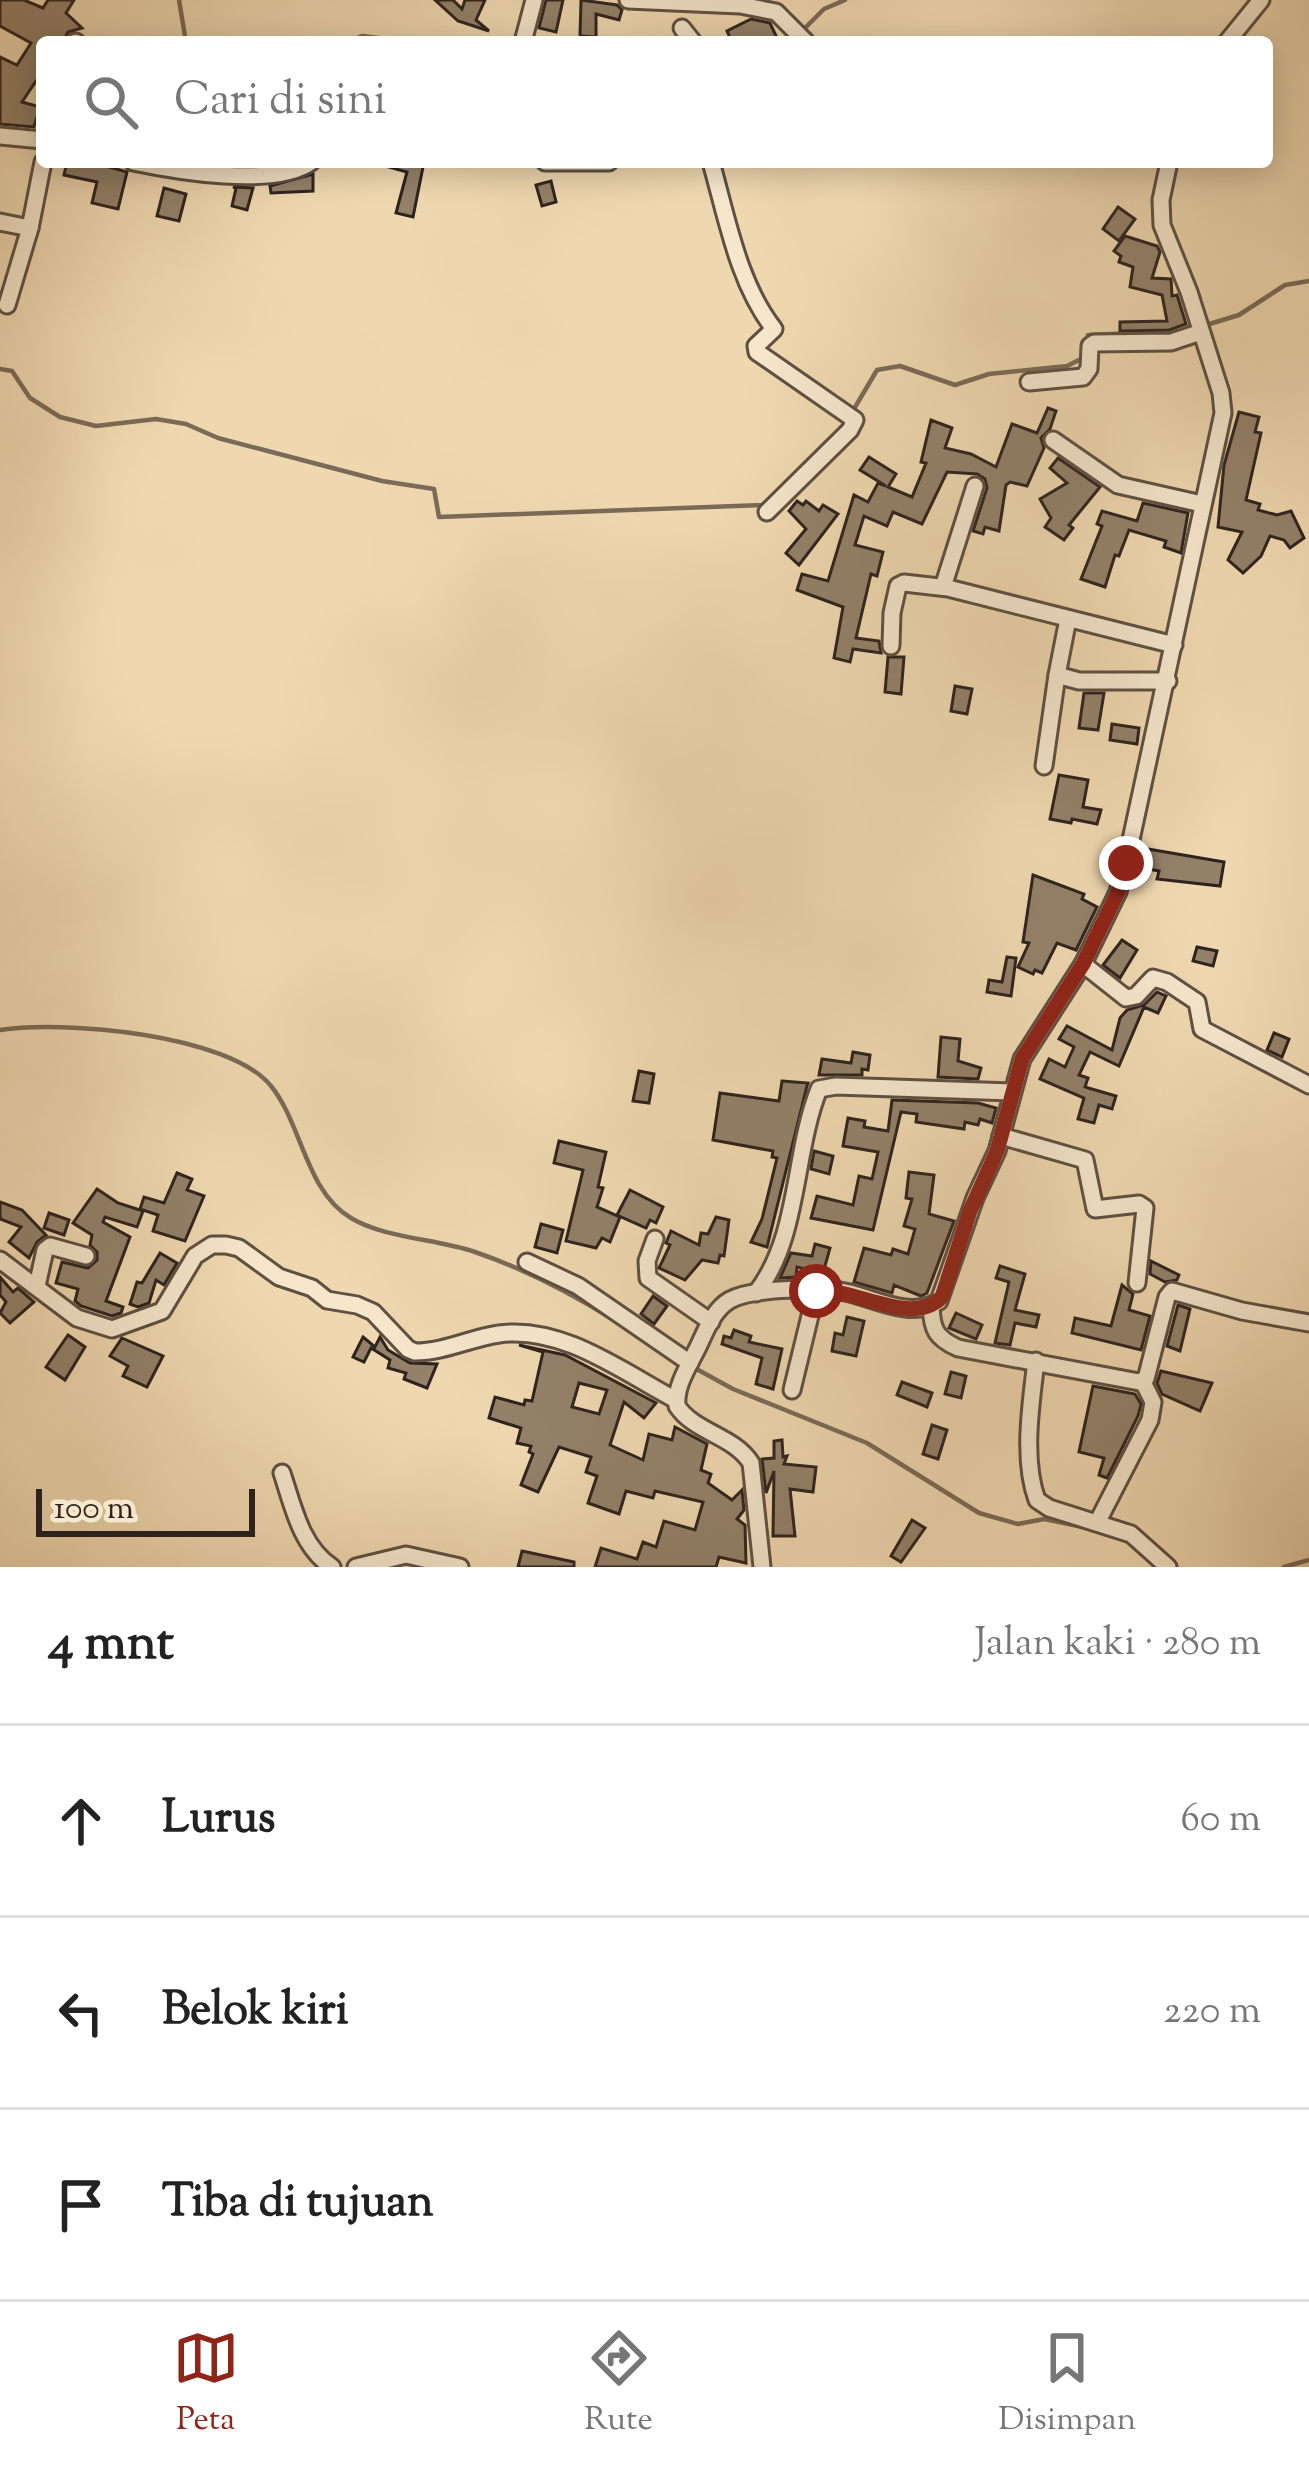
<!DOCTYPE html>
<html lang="id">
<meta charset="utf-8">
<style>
:root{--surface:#fff;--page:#f2f2f2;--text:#222;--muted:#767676;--line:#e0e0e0;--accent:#8f2418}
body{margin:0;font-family:"Sorts Mill Goudy",serif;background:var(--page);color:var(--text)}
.scale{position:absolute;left:36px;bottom:30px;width:219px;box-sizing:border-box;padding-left:12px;border:6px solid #2f231e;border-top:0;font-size:33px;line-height:42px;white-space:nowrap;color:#2f231e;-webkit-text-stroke:9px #f5e6cc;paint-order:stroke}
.stop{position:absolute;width:36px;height:36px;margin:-27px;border:9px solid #8f2418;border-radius:50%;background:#fff}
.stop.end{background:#8f2418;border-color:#fff;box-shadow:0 3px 12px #0008}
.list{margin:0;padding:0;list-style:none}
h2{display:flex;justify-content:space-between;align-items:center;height:156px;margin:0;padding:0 48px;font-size:51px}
h2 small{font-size:39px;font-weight:400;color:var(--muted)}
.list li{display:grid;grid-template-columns:78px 1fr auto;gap:36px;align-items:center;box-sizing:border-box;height:192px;padding:0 48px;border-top:3px solid var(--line)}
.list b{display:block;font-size:45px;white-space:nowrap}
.list em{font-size:39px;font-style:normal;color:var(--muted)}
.icon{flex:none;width:66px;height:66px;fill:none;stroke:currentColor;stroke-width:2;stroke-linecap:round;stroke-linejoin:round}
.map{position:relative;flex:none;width:1309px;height:1567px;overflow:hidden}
.search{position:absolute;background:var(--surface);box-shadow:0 6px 30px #0003;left:36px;right:36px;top:36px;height:132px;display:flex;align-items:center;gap:30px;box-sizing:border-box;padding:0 42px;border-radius:12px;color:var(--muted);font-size:45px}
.sheet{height:732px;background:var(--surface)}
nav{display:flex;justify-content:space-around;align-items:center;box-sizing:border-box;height:168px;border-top:3px solid var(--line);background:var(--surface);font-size:33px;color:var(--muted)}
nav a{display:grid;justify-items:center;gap:6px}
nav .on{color:var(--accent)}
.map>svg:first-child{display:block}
</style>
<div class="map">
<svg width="1309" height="1567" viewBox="0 0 1309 1567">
<rect width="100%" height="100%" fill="#efd8b0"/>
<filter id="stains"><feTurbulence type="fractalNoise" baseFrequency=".00167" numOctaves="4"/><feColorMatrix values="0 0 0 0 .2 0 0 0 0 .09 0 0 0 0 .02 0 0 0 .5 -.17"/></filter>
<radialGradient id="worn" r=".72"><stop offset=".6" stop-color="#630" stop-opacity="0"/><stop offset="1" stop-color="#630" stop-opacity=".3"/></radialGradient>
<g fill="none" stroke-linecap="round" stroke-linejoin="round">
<!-- stream -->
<g stroke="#7b6a58" stroke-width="4.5">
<path d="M 179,0 L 186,42"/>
<path d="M 802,31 L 824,9 L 845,0"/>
<path d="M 348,42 L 362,36 L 411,42"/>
<path d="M 1206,325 L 1239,315 L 1285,285 L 1309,281"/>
<path d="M 1087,342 L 1088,335 L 1183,331"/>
<path d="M 0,369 L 12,371 L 30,398 L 60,417 L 96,426 L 156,419 L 186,424 L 218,438 L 382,481 L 434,489 L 439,517 L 763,505 L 778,491"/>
<path d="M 851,414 L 877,370 L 900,366 L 955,385 L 989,374 L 1067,366 L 1083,358"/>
<path d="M 0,1030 C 62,1020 229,1034 271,1086 C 302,1124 306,1192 351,1218 C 384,1238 437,1239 475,1252 C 525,1269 569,1292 614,1320"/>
<path d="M 691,1366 L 733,1389 L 867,1443 L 979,1513 L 1018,1524 L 1044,1519 L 1083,1527"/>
<path d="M 1284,1567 L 1309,1560"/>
</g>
</g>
<!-- building -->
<g fill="#93816a" stroke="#2f231e" stroke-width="3" fill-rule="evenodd">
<path d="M 0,0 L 24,0 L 43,8 L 48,0 L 74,0 L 66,13 L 82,28 L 68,32 L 63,42 L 42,42 L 42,72 L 22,102 L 40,107 L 34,127 L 0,124 L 0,57 L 17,65 L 31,43 L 0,26 Z"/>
<path d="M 435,0 L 453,0 L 462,9 L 465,0 L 485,0 L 476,20 L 489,31 L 458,21 Z"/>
<path d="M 546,0 L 563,0 L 556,32 L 539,28 Z"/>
<path d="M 581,0 L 617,5 L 622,10 L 619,20 L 596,14 L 596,37 L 580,36 Z"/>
<path d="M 751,19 L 770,23 L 779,42 L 732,42 L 727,31 Z"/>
<path d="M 67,162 L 92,162 L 127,172 L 118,209 L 92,203 L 97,182 L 64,175 Z"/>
<path d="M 386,162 L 424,162 L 413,217 L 396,213 L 407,172 L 385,166 Z"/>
<path d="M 313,174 L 313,191 L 271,193 L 270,186 Z"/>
<path d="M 551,181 L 556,202 L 542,206 L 536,185 Z"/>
<path d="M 233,187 L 253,188 L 247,210 L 232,206 L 236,188 Z"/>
<path d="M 164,188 L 186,194 L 179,221 L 157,216 Z"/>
<path d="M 1118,207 L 1135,219 L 1119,241 L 1103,229 Z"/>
<path d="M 1125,236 L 1157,246 L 1160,252 L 1152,278 L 1171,279 L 1172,296 L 1177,295 L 1186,324 L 1169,330 L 1120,331 L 1120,322 L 1167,321 L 1162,295 L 1130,287 L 1133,267 L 1119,262 L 1121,256 L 1114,251 Z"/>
<path d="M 1048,408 L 1056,411 L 1050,429 L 1041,438 L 1044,448 L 1027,486 L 1010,482 L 1006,485 L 999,531 L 985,527 L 983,534 L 973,531 L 987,488 L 985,479 L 977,474 L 947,472 L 922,524 L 893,512 L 887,526 L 864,516 L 855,545 L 883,552 L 877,576 L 871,574 L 856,638 L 879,641 L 881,653 L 853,649 L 850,662 L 834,658 L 843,607 L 797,590 L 802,574 L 828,581 L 854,495 L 868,502 L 878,483 L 886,486 L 860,470 L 869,457 L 896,474 L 888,487 L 912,497 L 926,463 L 921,462 L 931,420 L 952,428 L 945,448 L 971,454 L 996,467 L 1012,424 L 1037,433 Z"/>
<path d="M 1239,412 L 1259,417 L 1255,432 L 1261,433 L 1246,500 L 1260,504 L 1258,510 L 1277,515 L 1291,511 L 1304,538 L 1290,548 L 1284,540 L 1270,536 L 1261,556 L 1243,573 L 1228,560 L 1242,532 L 1218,527 L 1224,465 Z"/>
<path d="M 1058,458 L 1100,487 L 1069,525 L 1073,528 L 1064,540 L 1045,527 L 1051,518 L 1040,499 L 1067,483 L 1050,468 Z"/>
<path d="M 797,501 L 803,505 L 806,501 L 819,511 L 823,505 L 838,514 L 799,565 L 786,553 L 806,529 L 789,511 Z"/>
<path d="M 1143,503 L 1188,513 L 1181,553 L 1164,547 L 1166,541 L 1129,530 L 1119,556 L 1115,555 L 1105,587 L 1081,579 L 1102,526 L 1097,524 L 1102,511 L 1137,521 Z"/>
<path d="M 888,657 L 904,657 L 901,694 L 885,692 Z"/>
<path d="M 955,686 L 972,689 L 967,714 L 951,711 Z"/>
<path d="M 1084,693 L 1104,693 L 1098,730 L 1079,728 Z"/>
<path d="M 1112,724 L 1139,728 L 1137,744 L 1110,740 Z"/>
<path d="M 1059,775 L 1088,780 L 1083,807 L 1101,810 L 1097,824 L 1072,819 L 1071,823 L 1050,819 Z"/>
<path d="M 1148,849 L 1224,862 L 1220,886 L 1157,879 L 1159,871 L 1143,868 Z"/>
<path d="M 1033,875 L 1084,894 L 1082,899 L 1097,907 L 1076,950 L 1057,943 L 1042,973 L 1035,970 L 1033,974 L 1018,967 L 1029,943 L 1023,942 Z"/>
<path d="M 1122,940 L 1137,950 L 1120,978 L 1103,965 Z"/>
<path d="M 1197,947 L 1217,951 L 1213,966 L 1193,961 Z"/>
<path d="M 1007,957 L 1016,958 L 1011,996 L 987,992 L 989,980 L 1002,982 Z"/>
<path d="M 1157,992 L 1166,996 L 1158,1013 L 1144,1007 L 1119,1066 L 1090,1052 L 1079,1075 L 1088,1078 L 1085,1087 L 1116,1096 L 1112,1109 L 1099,1105 L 1094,1123 L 1078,1119 L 1084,1098 L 1040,1079 L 1049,1059 L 1065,1067 L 1074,1047 L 1059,1039 L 1067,1026 L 1112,1050 L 1120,1018 L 1127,1010 L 1144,1005 Z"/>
<path d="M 1274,1033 L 1289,1039 L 1282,1057 L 1267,1050 Z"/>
<path d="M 941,1037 L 960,1039 L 958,1061 L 981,1068 L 978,1079 L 938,1077 Z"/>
<path d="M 853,1052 L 870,1055 L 868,1070 L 862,1069 L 862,1075 L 819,1075 L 822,1059 L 851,1063 Z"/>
<path d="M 639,1071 L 654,1074 L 649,1103 L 633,1101 Z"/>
<path d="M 782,1081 L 808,1083 L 807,1086 L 767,1247 L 751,1242 L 762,1219 L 777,1158 L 772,1157 L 773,1151 L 713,1140 L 720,1093 L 779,1101 Z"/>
<path d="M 892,1100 L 978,1103 L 996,1108 L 992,1123 L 980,1119 L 978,1125 L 965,1122 L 964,1129 L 916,1122 L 917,1114 L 901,1112 L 873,1230 L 811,1218 L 817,1196 L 853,1205 L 859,1176 L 872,1179 L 878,1152 L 843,1146 L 848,1118 L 865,1121 L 864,1127 L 888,1131 Z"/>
<path d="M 559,1141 L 606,1152 L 598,1187 L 603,1188 L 597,1207 L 620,1217 L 610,1242 L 602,1238 L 596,1248 L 566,1241 L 583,1170 L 554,1163 Z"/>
<path d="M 814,1151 L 833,1156 L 829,1174 L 811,1169 Z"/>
<path d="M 909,1172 L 934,1175 L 929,1214 L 954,1221 L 927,1293 L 921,1296 L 894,1285 L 892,1293 L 854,1282 L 864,1248 L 891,1255 L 893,1249 L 908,1254 L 915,1229 L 904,1226 L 912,1199 L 906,1198 Z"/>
<path d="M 177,1173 L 192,1179 L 187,1190 L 204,1196 L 185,1241 L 153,1231 L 158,1215 L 140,1209 L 144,1197 L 164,1203 Z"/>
<path d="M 97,1189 L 118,1203 L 143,1211 L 137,1227 L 105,1217 L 103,1222 L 130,1237 L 106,1301 L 123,1307 L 121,1313 L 112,1316 L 81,1306 L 75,1301 L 78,1289 L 56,1283 L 62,1262 L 88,1268 L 97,1260 L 97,1252 L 90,1245 L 92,1235 L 73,1223 Z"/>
<path d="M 630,1190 L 663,1207 L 656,1223 L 650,1220 L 646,1228 L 617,1215 Z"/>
<path d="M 0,1202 L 22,1210 L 46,1235 L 37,1242 L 29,1258 L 9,1242 L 21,1227 L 0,1219 Z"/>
<path d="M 49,1213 L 69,1220 L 64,1235 L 44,1228 Z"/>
<path d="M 716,1217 L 729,1220 L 724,1256 L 720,1255 L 718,1263 L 702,1260 L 685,1280 L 659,1268 L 670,1245 L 666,1243 L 671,1231 L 699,1245 L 701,1233 L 708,1234 Z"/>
<path d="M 541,1224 L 563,1230 L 557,1253 L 535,1247 Z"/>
<path d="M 815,1244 L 830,1248 L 823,1273 L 797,1267 L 796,1277 L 780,1278 L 791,1253 L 812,1256 Z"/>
<path d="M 160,1253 L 177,1263 L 164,1285 L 156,1280 L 149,1303 L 138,1307 L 130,1304 L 137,1282 L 142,1283 Z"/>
<path d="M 1151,1261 L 1179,1275 L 1177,1280 L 1165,1282 L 1150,1274 Z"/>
<path d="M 1000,1266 L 1025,1274 L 1015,1310 L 1039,1315 L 1036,1327 L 1015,1323 L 1010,1345 L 995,1343 L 1009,1282 L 996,1278 Z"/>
<path d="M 0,1277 L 13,1292 L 18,1288 L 34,1302 L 10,1323 L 0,1313 L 6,1302 L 0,1295 Z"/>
<path d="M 1122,1285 L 1133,1294 L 1129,1310 L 1150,1316 L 1141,1350 L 1072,1333 L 1075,1318 L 1111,1326 Z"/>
<path d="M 653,1296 L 667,1306 L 654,1324 L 641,1314 Z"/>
<path d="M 1178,1305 L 1190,1309 L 1180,1351 L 1167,1346 Z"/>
<path d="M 956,1313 L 982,1325 L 976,1339 L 949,1328 Z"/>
<path d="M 847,1317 L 864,1321 L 856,1356 L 832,1351 L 835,1333 L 843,1335 Z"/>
<path d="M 734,1330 L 751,1336 L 749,1342 L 782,1349 L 773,1389 L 756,1384 L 762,1358 L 722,1344 L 724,1336 L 731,1338 Z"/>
<path d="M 68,1335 L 85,1347 L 65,1380 L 46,1367 Z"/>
<path d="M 363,1337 L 375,1347 L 380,1337 L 388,1350 L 410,1363 L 437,1364 L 427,1388 L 404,1379 L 406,1373 L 388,1368 L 390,1360 L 371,1348 L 364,1362 L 353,1357 Z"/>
<path d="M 122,1338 L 163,1356 L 147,1387 L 123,1376 L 128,1366 L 110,1356 Z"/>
<path d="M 519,1345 L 565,1355 L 656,1403 L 644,1418 L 624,1402 L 610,1445 L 643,1460 L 649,1434 L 672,1440 L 675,1427 L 707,1444 L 701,1470 L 711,1474 L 708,1483 L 732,1500 L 742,1490 L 744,1510 L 737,1519 L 745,1525 L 746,1563 L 719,1557 L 716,1567 L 595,1567 L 601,1548 L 637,1559 L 643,1542 L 656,1547 L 664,1521 L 695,1530 L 703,1502 L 655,1491 L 653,1498 L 626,1491 L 619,1514 L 588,1503 L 597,1476 L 586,1472 L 591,1457 L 559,1447 L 538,1492 L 521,1485 L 533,1454 L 529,1452 L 531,1446 L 517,1443 L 521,1428 L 489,1418 L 495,1397 L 524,1405 L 525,1400 L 532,1401 L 543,1352 ZM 579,1383 L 607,1390 L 599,1414 L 572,1407 Z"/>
<path d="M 1161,1371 L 1212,1383 L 1200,1411 L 1162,1394 L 1157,1383 Z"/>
<path d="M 951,1372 L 966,1376 L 961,1398 L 945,1394 Z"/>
<path d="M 902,1382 L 932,1393 L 927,1407 L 897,1395 Z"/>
<path d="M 1093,1386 L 1135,1394 L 1141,1404 L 1138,1416 L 1107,1478 L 1099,1475 L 1104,1458 L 1079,1452 Z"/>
<path d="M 932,1425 L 947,1430 L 938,1459 L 923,1454 Z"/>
<path d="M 782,1440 L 783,1457 L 787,1456 L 784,1464 L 816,1467 L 813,1492 L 790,1489 L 795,1536 L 773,1536 L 774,1471 L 766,1493 L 762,1459 L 774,1458 L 774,1441 Z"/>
<path d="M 912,1520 L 925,1528 L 901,1562 L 891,1556 Z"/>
<path d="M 522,1551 L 574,1562 L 574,1567 L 518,1567 Z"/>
</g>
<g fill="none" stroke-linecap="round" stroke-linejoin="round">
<!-- minor casing -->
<g stroke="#5f5042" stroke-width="21">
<g id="minor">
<path d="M 628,0 L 740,5 L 776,12 L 806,42"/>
<path d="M 682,28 L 693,42"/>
<path d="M 75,42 L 76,42"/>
<path d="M 523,42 L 534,0"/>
<path d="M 1227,42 L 1261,0"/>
<path d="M 0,136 L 42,140"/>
<path d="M 133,162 C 176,171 274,188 311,162"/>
<path d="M 545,162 L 609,162"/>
<path d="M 711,162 C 727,218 738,283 774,329 L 756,346 L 757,352 L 855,420 L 850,430 L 767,512"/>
<path d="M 0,222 L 30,228"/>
<path d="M 7,305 L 30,228 L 43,162"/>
<path d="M 1029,382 L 1083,377 L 1089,369 L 1090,346 L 1094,343 L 1171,342 L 1201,332"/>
<path d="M 1053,440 L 1118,485 L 1202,504"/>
<path d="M 943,587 L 975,486"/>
<path d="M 1068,619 L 1057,675 L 1079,681 L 1168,681"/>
<path d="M 891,646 L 892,613 L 898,586 L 904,583 L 948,588 L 1174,645"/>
<path d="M 1044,766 L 1057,675"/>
<path d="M 1083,964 L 1126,998 L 1136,996 L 1153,978 L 1167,982 L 1197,1002 L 1202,1029 L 1309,1085"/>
<path d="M 1001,1136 L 1085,1160 L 1095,1209 L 1139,1204 L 1145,1208 L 1137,1283"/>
<path d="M 655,1239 L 647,1261 L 648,1278 L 711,1322"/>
<path d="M 0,1260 L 77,1318 L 112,1329 L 162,1311 L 195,1256 L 212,1245 L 226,1245 L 239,1248 L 279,1277 L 312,1288 L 327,1300 L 357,1305 L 373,1312 L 408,1349 L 415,1352 C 444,1352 471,1338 499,1334 C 562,1325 623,1372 676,1400"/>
<path d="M 527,1262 L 578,1286 L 690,1363"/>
<path d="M 37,1286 L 45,1250 L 50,1246 L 86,1256"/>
<path d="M 756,1293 C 800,1237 793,1153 819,1089 L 836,1086 L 1012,1092"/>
<path d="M 931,1306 C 932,1330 936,1338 958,1348 L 1139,1382 L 1146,1379 L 1167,1297 L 1172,1291 L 1242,1311 L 1309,1323"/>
<path d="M 1036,1361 C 1031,1404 1022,1459 1037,1500 L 1049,1508 L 1131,1534 L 1168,1567"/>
<path d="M 792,1390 L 816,1291"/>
<path d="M 282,1473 C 293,1506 301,1547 332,1567"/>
<path d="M 1098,1521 L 1150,1420 L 1153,1402 L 1143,1382"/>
<path d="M 356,1567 L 406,1555 L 460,1567"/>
<path d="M 762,1567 L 751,1463 C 733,1435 695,1433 677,1406 C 675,1385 690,1364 699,1345 C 706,1330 714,1309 730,1300 C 754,1287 823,1287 850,1293 C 877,1300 913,1319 939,1301 L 975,1198 L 997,1151 L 1022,1059 L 1083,964 L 1118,892 L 1126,863 L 1223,413 L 1221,393 L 1189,292 L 1162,225 L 1161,200 L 1169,162"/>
</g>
</g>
<!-- minor -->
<use href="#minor" stroke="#f5e6cc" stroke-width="15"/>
</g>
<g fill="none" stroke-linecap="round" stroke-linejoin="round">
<!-- route -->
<path stroke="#8f2418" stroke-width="15" d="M 816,1291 C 854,1287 911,1328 942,1297 L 970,1211 L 997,1151 L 1022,1059 L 1083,964 L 1118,892 L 1126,863"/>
</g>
<rect width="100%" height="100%" filter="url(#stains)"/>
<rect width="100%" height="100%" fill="url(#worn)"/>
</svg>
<div class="scale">100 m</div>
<div class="stop" style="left:816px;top:1291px"></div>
<div class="stop end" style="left:1126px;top:863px"></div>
<div class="search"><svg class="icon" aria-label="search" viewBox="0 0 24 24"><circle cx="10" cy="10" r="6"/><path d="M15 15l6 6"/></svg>Cari di sini</div>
</div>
<section class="sheet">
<h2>4 mnt<small>Jalan kaki · 280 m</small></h2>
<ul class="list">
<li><svg class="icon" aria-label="ahead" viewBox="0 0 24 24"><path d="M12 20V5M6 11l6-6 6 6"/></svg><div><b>Lurus</b></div><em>60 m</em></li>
<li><svg class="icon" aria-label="left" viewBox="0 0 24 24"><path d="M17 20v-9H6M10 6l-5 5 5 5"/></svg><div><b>Belok kiri</b></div><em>220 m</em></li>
<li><svg class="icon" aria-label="arrive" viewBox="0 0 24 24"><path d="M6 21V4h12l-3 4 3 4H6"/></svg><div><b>Tiba di tujuan</b></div></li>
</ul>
</section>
<nav>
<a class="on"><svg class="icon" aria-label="map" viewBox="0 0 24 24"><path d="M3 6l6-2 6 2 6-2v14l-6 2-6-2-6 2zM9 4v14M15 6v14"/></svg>Peta</a>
<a><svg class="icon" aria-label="directions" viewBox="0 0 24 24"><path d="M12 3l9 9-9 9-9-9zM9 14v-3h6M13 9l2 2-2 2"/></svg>Rute</a>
<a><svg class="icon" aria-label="saved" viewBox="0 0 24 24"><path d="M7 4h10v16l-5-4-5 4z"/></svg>Disimpan</a>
</nav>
